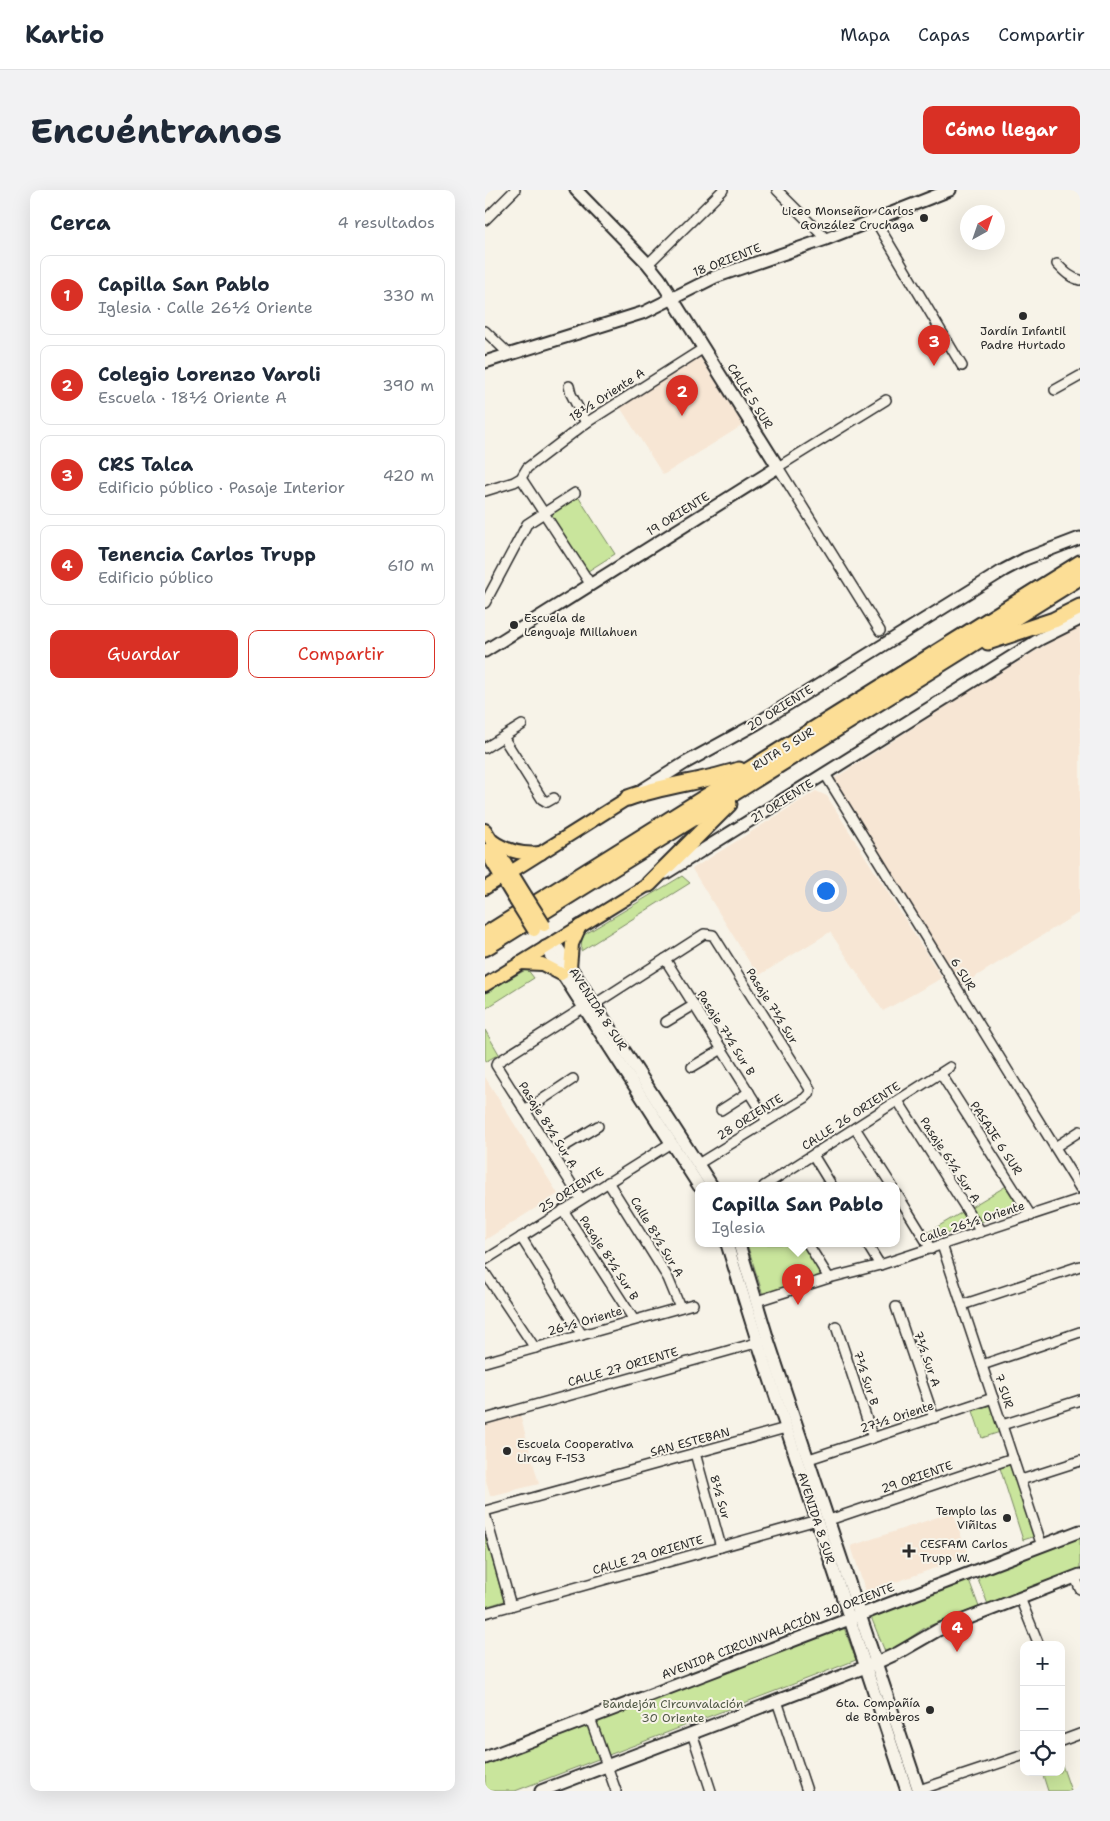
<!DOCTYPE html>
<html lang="es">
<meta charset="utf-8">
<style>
:root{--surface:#fff;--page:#f2f2f3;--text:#1f2937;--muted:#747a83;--line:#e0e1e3;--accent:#d93025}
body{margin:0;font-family:"Shantell Sans",sans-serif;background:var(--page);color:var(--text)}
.controls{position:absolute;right:15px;bottom:15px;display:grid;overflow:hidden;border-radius:10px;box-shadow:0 5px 20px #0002}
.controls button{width:45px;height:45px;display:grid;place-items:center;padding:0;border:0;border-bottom:1px solid var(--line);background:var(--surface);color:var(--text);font:25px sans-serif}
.compass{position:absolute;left:475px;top:15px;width:45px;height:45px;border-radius:50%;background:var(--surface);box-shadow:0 5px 20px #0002;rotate:40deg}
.you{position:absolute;left:340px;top:700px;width:18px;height:18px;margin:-12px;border:4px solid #fff;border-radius:50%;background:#1a73e8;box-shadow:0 0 0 8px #1a73e833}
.badge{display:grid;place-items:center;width:32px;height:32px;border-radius:50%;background:var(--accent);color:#fff;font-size:16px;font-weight:700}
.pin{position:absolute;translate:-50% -41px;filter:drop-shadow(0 1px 2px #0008)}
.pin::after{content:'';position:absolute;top:26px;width:18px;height:15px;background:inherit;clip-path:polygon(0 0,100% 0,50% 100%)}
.popup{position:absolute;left:210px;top:992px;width:205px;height:65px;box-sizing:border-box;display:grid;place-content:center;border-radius:10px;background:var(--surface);filter:drop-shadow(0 1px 4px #0005);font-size:16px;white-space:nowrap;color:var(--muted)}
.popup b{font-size:19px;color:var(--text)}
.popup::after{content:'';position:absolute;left:50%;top:100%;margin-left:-10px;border:10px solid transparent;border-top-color:var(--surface)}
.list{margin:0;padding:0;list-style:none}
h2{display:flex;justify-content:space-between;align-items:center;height:65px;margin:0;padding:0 20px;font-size:21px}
h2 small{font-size:16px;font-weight:400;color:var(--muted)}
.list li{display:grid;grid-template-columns:32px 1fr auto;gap:15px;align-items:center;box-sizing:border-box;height:80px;margin:0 10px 10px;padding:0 10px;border:1px solid var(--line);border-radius:10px}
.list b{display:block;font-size:19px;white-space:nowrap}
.list p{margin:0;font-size:16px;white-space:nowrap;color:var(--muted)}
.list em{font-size:16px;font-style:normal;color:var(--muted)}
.actions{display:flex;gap:10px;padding:15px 20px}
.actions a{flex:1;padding:11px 0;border:1px solid var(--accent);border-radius:10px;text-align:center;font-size:18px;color:var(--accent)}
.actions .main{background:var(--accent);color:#fff}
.icon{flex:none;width:28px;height:28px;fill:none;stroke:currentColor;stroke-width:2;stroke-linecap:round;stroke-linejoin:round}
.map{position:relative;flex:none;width:595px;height:1601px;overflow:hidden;border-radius:10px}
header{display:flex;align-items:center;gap:30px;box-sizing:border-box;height:70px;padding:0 25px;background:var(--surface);border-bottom:1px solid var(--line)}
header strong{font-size:24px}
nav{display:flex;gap:28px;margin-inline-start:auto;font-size:18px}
.intro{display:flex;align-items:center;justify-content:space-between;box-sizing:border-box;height:120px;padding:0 30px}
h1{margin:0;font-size:35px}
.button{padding:12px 22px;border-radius:10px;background:var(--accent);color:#fff;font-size:18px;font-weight:700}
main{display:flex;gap:30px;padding:0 30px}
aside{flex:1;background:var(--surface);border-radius:10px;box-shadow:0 5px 20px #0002}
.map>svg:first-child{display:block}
</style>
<header>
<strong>Kartio</strong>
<nav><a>Mapa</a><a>Capas</a><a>Compartir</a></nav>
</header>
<div class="intro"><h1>Encuéntranos</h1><a class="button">Cómo llegar</a></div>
<main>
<aside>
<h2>Cerca<small>4 resultados</small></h2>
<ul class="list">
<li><span class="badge">1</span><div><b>Capilla San Pablo</b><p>Iglesia · Calle 26½ Oriente</p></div><em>330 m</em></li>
<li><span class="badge">2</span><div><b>Colegio Lorenzo Varoli</b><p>Escuela · 18½ Oriente A</p></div><em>390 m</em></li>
<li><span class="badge">3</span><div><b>CRS Talca</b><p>Edificio público · Pasaje Interior</p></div><em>420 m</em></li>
<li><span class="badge">4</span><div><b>Tenencia Carlos Trupp</b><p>Edificio público</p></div><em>610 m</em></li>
</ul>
<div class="actions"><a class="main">Guardar</a><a>Compartir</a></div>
</aside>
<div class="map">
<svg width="595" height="1601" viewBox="0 0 595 1601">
<rect width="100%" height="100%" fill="#f7f3e8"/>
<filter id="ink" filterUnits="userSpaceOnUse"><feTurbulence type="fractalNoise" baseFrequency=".02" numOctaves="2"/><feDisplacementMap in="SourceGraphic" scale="10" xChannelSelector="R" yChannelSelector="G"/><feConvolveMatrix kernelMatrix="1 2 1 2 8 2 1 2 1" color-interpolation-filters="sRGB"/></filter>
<g filter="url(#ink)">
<!-- built -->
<g fill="#f7e6d4">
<path d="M 215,167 L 258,235 L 178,285 L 135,217 Z"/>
<path d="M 595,434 L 595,722 L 477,795 L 347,590 L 479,505 Z"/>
<path d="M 331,601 L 342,606 L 457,788 L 398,821 L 345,742 L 273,786 L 207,679 Z"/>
<path d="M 0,887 L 73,1004 L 0,1050 Z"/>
<path d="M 35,1225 L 54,1294 L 5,1306 L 0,1286 L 0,1235 Z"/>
<path d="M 468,1322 L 483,1366 L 381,1403 L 366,1356 Z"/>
</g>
<!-- green -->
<g fill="#c9e59c" stroke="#7a8864">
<path d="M 92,305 L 130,364 L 103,381 L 64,322 Z"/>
<path d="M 197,686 L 205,693 L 96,761 L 97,746 Z"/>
<path d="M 42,779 L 49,788 L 0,819 L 0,803 Z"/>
<path d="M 0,840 L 14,864 L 0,872 Z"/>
<path d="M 523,995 L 536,1018 L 452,1047 L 446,1046 L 442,1043 Z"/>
<path d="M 262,1054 L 319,1054 L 338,1085 L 278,1105 Z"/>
<path d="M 506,1215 L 515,1242 L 497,1248 L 488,1221 Z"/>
<path d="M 529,1273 L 551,1346 L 538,1350 L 515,1278 Z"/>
<path d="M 0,1343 L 19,1411 L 0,1417 Z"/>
<path d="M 595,1346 L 595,1381 L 504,1417 L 492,1386 Z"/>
<path d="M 484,1390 L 494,1417 L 441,1437 L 401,1464 L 386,1427 Z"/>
<path d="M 358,1435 L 371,1470 L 30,1601 L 0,1601 L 0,1572 Z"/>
<path d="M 576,1572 L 586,1601 L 563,1601 L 557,1582 L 576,1582 Z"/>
</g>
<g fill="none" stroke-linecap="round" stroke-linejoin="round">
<!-- street casing -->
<g stroke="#2b2b2b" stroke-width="12">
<g id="street">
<path d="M 292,0 L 341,49"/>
<path d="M 0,30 L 30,0"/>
<path d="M 390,30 L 477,176"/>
<path d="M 163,74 L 238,0"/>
<path d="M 572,74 C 579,81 585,88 595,90"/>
<path d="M 0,141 L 24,164"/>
<path d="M 84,196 L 86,204 L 101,233"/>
<path d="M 570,200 L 595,186"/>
<path d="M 36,288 L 106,395"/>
<path d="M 0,301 L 29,292 L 36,288 L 42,278 L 101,233 L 219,158"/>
<path d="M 0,413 L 42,334 L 90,303"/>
<path d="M 395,441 L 293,277 L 401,210"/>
<path d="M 18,547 L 57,609 L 62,612 L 69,608"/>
<path d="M 0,558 L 37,535"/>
<path d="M 340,584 L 595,998"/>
<path d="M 180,769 L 282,931"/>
<path d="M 110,814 L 219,744 L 228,745 L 325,899 L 324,904 L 320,908 L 213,974"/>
<path d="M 181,832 L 209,815"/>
<path d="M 207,877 L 237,859"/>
<path d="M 456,884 L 546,1026"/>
<path d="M 413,911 L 496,1042"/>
<path d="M 236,920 L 264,902"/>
<path d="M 40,921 L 88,889"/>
<path d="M 370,938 L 407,996"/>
<path d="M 570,957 L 595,941"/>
<path d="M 67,964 L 113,936"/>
<path d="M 328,965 L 347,996"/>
<path d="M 123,992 L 183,1088 L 195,1117"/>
<path d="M 279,996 L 465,877"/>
<path d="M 412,1004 L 446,1059"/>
<path d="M 96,1009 L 11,875 L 13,872 L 98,818"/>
<path d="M 78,1020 L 149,1130"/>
<path d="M 36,1047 L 97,1145"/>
<path d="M 323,1054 L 344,1088"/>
<path d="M 382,1054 L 395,1075"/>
<path d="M 457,1055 L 557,1356"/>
<path d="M 0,1070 L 186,953"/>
<path d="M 0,1083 L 50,1158"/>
<path d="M 272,1111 L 344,1088 L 395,1075 L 595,1009"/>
<path d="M 477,1115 L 595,1076"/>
<path d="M 411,1117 L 449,1228"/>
<path d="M 351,1136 L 388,1248"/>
<path d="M 0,1172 L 208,1114"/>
<path d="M 497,1175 L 595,1142"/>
<path d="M 0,1229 L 278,1151"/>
<path d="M 517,1235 L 595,1210"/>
<path d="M 210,1263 L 236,1357"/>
<path d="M 324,1269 L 508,1208"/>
<path d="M 536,1290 L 595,1271"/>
<path d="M 0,1321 L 301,1238"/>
<path d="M 0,1324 L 26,1416"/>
<path d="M 344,1330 L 528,1268"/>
<path d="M 590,1387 L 595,1399"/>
<path d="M 535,1408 L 554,1455"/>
<path d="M 0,1423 L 332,1330"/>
<path d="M 292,1511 L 322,1601"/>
<path d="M 105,1528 L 131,1601"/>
<path d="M 207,1543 L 226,1601"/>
<path d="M 576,1551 L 595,1544"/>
<path d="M 434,1600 L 539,1565"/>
</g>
</g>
<!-- secondary casing -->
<g stroke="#2b2b2b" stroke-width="15">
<g id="secondary">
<path d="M 0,172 L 160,122 L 230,87 L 341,49 L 465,0"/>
<path d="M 0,461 L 293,277 L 175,89 L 163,74 L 91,0"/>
<path d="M 157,600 L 200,573 L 271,534 L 519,380 L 540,369 L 595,348"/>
<path d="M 181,683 L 555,449 L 595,429"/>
<path d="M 69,752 L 227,996"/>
<path d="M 60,757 L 214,996"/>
<path d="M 242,1054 L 273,1153 L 422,1601"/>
<path d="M 254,1054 L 283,1150 L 434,1601"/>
<path d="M 0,1568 L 595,1341"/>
<path d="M 56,1601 L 391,1473 L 413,1463 L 453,1440 L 595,1385"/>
</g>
</g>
<!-- primary casing -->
<g stroke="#2b2b2b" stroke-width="16">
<g id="primary">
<path d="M 0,640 L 40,705"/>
<path d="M 6,650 C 21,661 38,665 56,663"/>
<path d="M 0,660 L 31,711"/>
<path d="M 0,698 L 143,608"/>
<path d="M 35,773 L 57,774 L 76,784"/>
<path d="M 85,778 L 87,754 L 95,736"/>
<path d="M 0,795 L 164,694"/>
</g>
</g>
<!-- highway casing -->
<g stroke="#2b2b2b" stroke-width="19">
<g id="highway">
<path d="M 503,452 L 569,430 L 595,417"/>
<path d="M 143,608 C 179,595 217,592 254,580"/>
<path d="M 164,694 L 244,614"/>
<path d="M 0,745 L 595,373"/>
<path d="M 0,758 L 595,387"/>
</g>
</g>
<!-- street -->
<use href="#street" stroke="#f7f3e8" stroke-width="9"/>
<!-- secondary -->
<use href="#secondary" stroke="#f7f3e8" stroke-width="11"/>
<!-- primary -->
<use href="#primary" stroke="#fcde96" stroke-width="12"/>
<!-- highway -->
<use href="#highway" stroke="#fcde96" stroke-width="15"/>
<!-- primary-bridge casing -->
<g stroke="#2b2b2b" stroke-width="16" stroke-linecap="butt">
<g id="primary-bridge">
<path d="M 40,705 L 59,735"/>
<path d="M 31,711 L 49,740"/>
</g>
</g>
<!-- primary-bridge -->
<use href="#primary-bridge" stroke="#fcde96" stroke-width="12"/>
</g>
</g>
<!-- markers -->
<g fill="#2b2b2b" stroke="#f7f3e8" stroke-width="2">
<circle cx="439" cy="28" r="5"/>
<circle cx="538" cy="126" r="5"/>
<circle cx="29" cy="435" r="5"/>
<circle cx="22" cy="1261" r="5"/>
<circle cx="522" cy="1328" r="5"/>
<path d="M421.5 1353.5h5v5h5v5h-5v5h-5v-5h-5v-5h5z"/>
<circle cx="445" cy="1520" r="5"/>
</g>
<g text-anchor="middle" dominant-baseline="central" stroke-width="4" stroke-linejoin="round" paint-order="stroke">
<!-- poi labels -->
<g font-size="12" fill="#2b2b2b" stroke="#f7f3e8" text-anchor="end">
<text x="429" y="21">Liceo Monseñor Carlos<tspan x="429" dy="14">González Cruchaga</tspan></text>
<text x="538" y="141" text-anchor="middle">Jardín Infantil<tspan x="538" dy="14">Padre Hurtado</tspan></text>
<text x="39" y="428" text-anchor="start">Escuela de<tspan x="39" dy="14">Lenguaje Millahuen</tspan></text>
<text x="32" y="1254" text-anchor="start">Escuela Cooperativa<tspan x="32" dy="14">Lircay F-153</tspan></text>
<text x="512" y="1321">Templo las<tspan x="512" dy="14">Viñitas</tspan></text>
<text x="435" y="1354" text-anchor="start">CESFAM Carlos<tspan x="435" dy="14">Trupp W.</tspan></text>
<text x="435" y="1513">6ta. Compañía<tspan x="435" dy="14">de Bomberos</tspan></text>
</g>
<!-- street labels -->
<g font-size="12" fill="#2b2b2b" stroke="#f7f3e8">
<text transform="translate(242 70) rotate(-21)">18 ORIENTE</text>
<text transform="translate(122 205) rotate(-33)">18½ Oriente A</text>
<text transform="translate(265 206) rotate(58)">CALLE 5 SUR</text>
<text transform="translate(193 324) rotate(-32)">19 ORIENTE</text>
<text transform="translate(295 518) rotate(-32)">20 ORIENTE</text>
<text transform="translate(298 559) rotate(-32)">RUTA 5 SUR</text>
<text transform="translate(297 611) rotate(-32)">21 ORIENTE</text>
<text transform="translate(478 784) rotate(58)">6 SUR</text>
<text transform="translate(287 816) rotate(58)">Pasaje 7½ Sur</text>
<text transform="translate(113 819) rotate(57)">AVENIDA 8 SUR</text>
<text transform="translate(241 843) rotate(58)">Pasaje 7½ Sur B</text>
<text transform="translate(366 926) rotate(-33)">CALLE 26 ORIENTE</text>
<text transform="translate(265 927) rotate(-32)">28 ORIENTE</text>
<text transform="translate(63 935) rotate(58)">Pasaje 8½ Sur A</text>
<text transform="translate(511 948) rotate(57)">PASAJE 6 SUR</text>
<text transform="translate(465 970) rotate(57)">Pasaje 6½ Sur A</text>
<text transform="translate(86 1000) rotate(-32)">25 ORIENTE</text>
<text transform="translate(487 1032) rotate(-18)">Calle 26½ Oriente</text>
<text transform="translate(172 1047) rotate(59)">Calle 8½ Sur A</text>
<text transform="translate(124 1068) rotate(57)">Pasaje 8½ Sur B</text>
<text transform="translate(100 1131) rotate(-16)">26½ Oriente</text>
<text transform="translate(442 1169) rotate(71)">7½ Sur A</text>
<text transform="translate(138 1177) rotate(-16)">CALLE 27 ORIENTE</text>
<text transform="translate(381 1188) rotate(72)">7½ Sur B</text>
<text transform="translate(519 1201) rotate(72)">7 SUR</text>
<text transform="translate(412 1227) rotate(-18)">27½ Oriente</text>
<text transform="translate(205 1252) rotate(-15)">SAN ESTEBAN</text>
<text transform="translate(432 1287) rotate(-19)">29 ORIENTE</text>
<text transform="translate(235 1307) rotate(74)">8½ Sur</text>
<text transform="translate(331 1328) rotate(72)">AVENIDA 8 SUR</text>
<text transform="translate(163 1365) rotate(-16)">CALLE 29 ORIENTE</text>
<text transform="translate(293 1441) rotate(-21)">AVENIDA CIRCUNVALACIÓN 30 ORIENTE</text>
</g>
<!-- park labels -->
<g font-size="12" fill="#525a47" stroke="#f7f3e8">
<text x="188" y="1514">Bandejón Circunvalación<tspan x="188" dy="14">30 Oriente</tspan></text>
</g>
</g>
</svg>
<div class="controls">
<button>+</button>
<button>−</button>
<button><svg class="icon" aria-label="locate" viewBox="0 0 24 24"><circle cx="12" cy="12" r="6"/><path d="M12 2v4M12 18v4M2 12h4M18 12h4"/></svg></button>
</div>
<svg class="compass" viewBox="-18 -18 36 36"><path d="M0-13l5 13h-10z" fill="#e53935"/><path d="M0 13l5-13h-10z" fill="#747a83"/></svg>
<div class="you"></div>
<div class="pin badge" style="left:313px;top:1115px">1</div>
<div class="popup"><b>Capilla San Pablo</b>Iglesia</div>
<div class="pin badge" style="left:197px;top:226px">2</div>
<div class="pin badge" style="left:449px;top:176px">3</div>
<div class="pin badge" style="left:472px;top:1462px">4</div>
</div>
</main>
